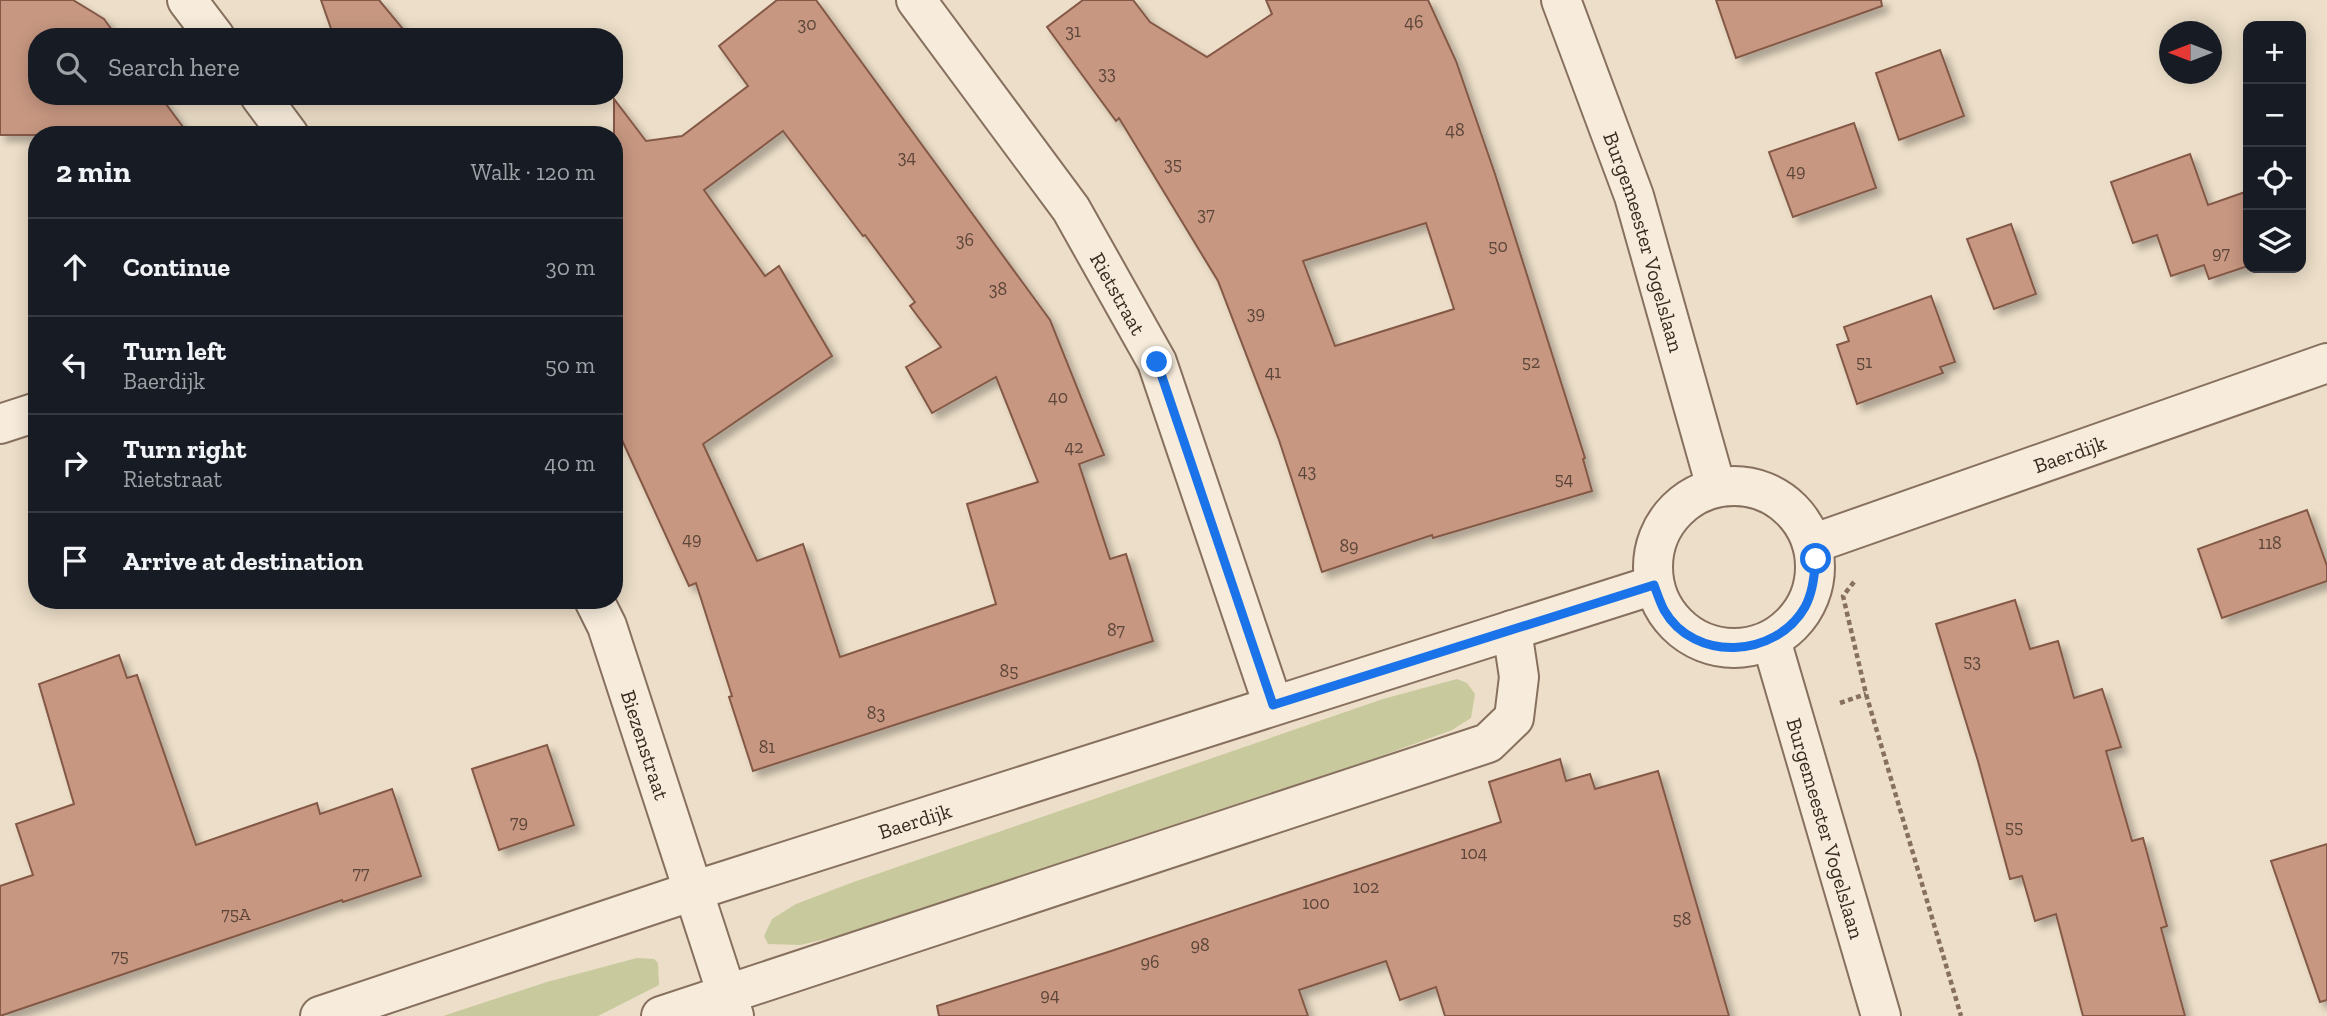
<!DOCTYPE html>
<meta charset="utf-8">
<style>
:root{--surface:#171b24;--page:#242831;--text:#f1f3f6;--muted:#9ea1a6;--line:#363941}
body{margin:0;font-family:"Zilla Slab",serif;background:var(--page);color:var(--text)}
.controls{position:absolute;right:21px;top:21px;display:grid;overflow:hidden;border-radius:14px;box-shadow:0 4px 18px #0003}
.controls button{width:63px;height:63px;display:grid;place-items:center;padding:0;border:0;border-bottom:2px solid var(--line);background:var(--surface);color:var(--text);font:35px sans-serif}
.compass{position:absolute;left:2159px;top:21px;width:63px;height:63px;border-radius:50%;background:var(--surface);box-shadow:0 4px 18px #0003;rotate:270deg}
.stop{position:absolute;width:21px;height:21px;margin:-16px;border:5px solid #1a73e8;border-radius:50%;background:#fff}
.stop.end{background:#1a73e8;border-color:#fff;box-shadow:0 2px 7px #0008}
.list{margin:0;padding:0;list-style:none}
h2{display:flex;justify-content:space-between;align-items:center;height:91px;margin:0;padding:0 28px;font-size:30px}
h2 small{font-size:23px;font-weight:400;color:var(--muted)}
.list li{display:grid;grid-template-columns:46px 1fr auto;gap:21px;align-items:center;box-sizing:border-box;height:98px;padding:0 28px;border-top:2px solid var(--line)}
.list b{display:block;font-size:26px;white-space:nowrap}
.list p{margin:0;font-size:23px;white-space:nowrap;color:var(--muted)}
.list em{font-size:23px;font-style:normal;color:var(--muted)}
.icon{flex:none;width:38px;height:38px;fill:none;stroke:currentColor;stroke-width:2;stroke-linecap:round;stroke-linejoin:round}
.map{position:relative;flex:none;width:2327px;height:1016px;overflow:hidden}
.search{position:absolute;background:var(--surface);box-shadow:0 4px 18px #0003;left:28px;top:28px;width:595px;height:77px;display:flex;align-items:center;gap:18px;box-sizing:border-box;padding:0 24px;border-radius:28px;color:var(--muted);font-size:26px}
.panel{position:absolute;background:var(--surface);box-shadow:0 4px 18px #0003;left:28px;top:126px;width:595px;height:483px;border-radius:28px}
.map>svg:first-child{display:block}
</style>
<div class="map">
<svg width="2327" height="1016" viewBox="0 0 2327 1016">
<defs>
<filter id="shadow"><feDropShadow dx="6" dy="6" stdDeviation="3.5" flood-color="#0004"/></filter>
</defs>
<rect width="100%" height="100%" fill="#ecdec8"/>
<!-- green -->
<g fill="#c8c99d">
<path d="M 1457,679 L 1467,683 L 1475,694 L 1471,718 L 1452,730 L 1376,758 L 834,937 L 800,945 L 768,944 L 764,936 L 772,919 L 796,904 L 851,883 L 1383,699 Z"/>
<path d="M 637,958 L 654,959 L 658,963 L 659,985 L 598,1016 L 443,1016 L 547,982 Z"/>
</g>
<!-- building -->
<g fill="#c79781" stroke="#845946" stroke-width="2" fill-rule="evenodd" filter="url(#shadow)">
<path d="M 0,0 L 73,0 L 104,19 L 117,37 L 37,37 L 37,96 L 160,96 L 189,135 L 0,135 Z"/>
<path d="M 321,0 L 379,0 L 408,35 L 334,37 Z"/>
<path d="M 777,0 L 816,0 L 1050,320 L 1104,455 L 1079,464 L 1110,559 L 1126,554 L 1153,641 L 753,771 L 729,697 L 732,696 L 696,583 L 689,586 L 622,440 L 614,428 L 614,99 L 646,141 L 682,136 L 748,86 L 719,46 ZM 783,131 L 863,236 L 865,235 L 915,302 L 910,306 L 941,347 L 906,367 L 932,413 L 996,377 L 1038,482 L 967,504 L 996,604 L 840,657 L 803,544 L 757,561 L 703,444 L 832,356 L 779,266 L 765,276 L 704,190 Z"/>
<path d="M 1083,0 L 1133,0 L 1150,22 L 1207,57 L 1272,14 L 1266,0 L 1428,0 L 1456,61 L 1495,174 L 1585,458 L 1583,459 L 1592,491 L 1433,538 L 1432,535 L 1322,572 L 1279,440 L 1218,281 L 1119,118 L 1116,121 L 1047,27 ZM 1426,223 L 1454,309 L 1335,346 L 1303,261 Z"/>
<path d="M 1716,0 L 1881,0 L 1882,6 L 1736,58 Z"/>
<path d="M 1940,50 L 1964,116 L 1899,140 L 1876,73 Z"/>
<path d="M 1854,123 L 1876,188 L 1793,217 L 1769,152 Z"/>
<path d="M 2190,154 L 2208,205 L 2248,191 L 2248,266 L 2209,279 L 2204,265 L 2171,276 L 2157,235 L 2133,243 L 2111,182 Z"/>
<path d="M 2011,224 L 2036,294 L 1994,309 L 1967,239 Z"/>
<path d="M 1931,296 L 1955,362 L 1940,367 L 1943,373 L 1857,404 L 1837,345 L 1849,341 L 1844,327 Z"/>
<path d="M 2307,510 L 2327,566 L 2327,581 L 2222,618 L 2198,549 Z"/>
<path d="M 2015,600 L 2030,649 L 2058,641 L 2074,698 L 2102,689 L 2121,747 L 2106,751 L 2132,841 L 2143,838 L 2167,926 L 2161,928 L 2185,1016 L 2083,1016 L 2056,914 L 2035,921 L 2022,876 L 2010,879 L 1978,761 L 1936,624 Z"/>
<path d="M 119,655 L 127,678 L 137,675 L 196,845 L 317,803 L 320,814 L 392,789 L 421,876 L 343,902 L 342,900 L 0,1016 L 0,886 L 33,875 L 16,824 L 74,804 L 39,684 Z"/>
<path d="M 547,745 L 574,825 L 499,850 L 472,769 Z"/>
<path d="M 1560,759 L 1566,781 L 1590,774 L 1595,789 L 1658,771 L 1729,1016 L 1445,1016 L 1436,987 L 1400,1000 L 1386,961 L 1299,990 L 1308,1016 L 939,1016 L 937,1006 L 1108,952 L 1501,822 L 1489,782 Z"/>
<path d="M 2327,844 L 2327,1000 L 2320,1002 L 2271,861 Z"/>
</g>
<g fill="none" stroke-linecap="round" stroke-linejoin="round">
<!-- minor casing -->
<g stroke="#87705e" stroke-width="42">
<g id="minor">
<path d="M 187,0 L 215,37"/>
<path id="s1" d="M 916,0 L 1071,209 L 1157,362 L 1273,705"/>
<path d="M 260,96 L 289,135"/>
<path d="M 0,424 L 37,412"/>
<path id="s2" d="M 1812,544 L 2327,363"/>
<path id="s3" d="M 594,600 L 607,626 L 734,1016"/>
<path id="s4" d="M 320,1016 L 693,891 L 1654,585"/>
<path d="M 661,1016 L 1488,743 L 1514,718 L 1519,677 L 1512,630"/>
</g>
</g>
<!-- tertiary casing -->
<g stroke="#87705e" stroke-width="42">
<g id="tertiary">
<path id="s5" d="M 1561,0 L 1634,196 L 1716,487"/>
<circle cx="1734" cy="567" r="81"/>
<path id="s6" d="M 1771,640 L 1881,1016"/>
</g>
</g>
<!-- path -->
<g stroke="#87705e" stroke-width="4.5" stroke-dasharray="5 3.5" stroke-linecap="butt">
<path d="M 1854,582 L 1843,596 L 1866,694 L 1961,1016"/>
<path d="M 1840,703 L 1866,694"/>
</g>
<!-- minor -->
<use href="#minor" stroke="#f7ecdb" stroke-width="38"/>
<!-- tertiary -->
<use href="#tertiary" stroke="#f7ecdb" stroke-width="38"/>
</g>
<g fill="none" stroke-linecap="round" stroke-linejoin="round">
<!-- route -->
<path stroke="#1a73e8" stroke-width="9" d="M 1157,362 L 1273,705 L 1654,585 C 1657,593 1660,602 1664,610 C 1694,663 1776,658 1805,607 C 1813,592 1814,576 1816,559"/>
</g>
<g text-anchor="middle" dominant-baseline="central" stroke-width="5" stroke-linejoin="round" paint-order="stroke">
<!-- number labels -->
<g font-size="18" fill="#5c4539">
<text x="1414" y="22">46</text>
<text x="807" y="24">30</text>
<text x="1073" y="31">31</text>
<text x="1107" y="73">33</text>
<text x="1455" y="130">48</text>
<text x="907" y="157">34</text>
<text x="1173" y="164">35</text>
<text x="1796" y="171">49</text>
<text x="1206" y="214">37</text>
<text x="965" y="240">36</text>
<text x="1498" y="246">50</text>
<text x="2221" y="253">97</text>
<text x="998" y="289">38</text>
<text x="1256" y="313">39</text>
<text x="1531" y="362">52</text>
<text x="1864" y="362">51</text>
<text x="1273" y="372">41</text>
<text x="1058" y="397">40</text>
<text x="1074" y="447">42</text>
<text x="1307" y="471">43</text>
<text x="1564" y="479">54</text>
<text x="692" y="539">49</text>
<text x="2270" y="543">118</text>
<text x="1349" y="546">89</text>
<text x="1116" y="630">87</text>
<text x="1972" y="661">53</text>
<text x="1009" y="671">85</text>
<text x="876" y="713">83</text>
<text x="767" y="747">81</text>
<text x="519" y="822">79</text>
<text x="2014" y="827">55</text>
<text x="1474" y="853">104</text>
<text x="361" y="873">77</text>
<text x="1366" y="887">102</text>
<text x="1316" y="903">100</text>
<text x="236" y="914">75A</text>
<text x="1682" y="919">58</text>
<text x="1200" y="945">98</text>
<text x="120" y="956">75</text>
<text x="1150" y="962">96</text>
<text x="1050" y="995">94</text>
</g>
<!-- street labels -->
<g font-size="21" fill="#382a21" stroke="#f4e9d8">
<text stroke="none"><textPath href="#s5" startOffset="256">Burgemeester Vogelslaan</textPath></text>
<text stroke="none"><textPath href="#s1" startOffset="357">Rietstraat</textPath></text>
<text stroke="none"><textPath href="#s2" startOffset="273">Baerdijk</textPath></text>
<text stroke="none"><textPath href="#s3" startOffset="154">Biezenstraat</textPath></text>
<text stroke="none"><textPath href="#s4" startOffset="626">Baerdijk</textPath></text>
<text stroke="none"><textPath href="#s6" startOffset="196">Burgemeester Vogelslaan</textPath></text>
</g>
</g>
</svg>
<div class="controls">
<button>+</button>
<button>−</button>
<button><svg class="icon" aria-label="locate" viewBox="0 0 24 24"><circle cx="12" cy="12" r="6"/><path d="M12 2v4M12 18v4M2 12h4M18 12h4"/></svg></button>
<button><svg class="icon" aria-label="layers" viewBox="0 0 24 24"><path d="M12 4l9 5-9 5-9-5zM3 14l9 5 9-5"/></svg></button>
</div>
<svg class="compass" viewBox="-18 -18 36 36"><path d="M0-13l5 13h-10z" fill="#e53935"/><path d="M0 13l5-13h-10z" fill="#9ea1a6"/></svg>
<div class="stop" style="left:1816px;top:559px"></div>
<div class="stop end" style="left:1157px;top:362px"></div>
<div class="search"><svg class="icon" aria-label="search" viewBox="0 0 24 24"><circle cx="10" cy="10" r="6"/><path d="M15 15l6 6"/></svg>Search here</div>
<section class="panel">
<h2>2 min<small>Walk · 120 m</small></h2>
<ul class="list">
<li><svg class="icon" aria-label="ahead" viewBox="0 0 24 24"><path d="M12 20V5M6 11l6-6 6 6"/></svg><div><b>Continue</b></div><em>30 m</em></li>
<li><svg class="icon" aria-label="left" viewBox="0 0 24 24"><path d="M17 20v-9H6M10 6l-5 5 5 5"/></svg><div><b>Turn left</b><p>Baerdijk</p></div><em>50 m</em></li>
<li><svg class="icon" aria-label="right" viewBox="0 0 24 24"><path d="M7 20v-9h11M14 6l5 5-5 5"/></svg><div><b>Turn right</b><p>Rietstraat</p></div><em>40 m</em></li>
<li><svg class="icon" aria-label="arrive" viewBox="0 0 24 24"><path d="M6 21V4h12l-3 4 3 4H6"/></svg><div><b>Arrive at destination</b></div></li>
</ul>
</section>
</div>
